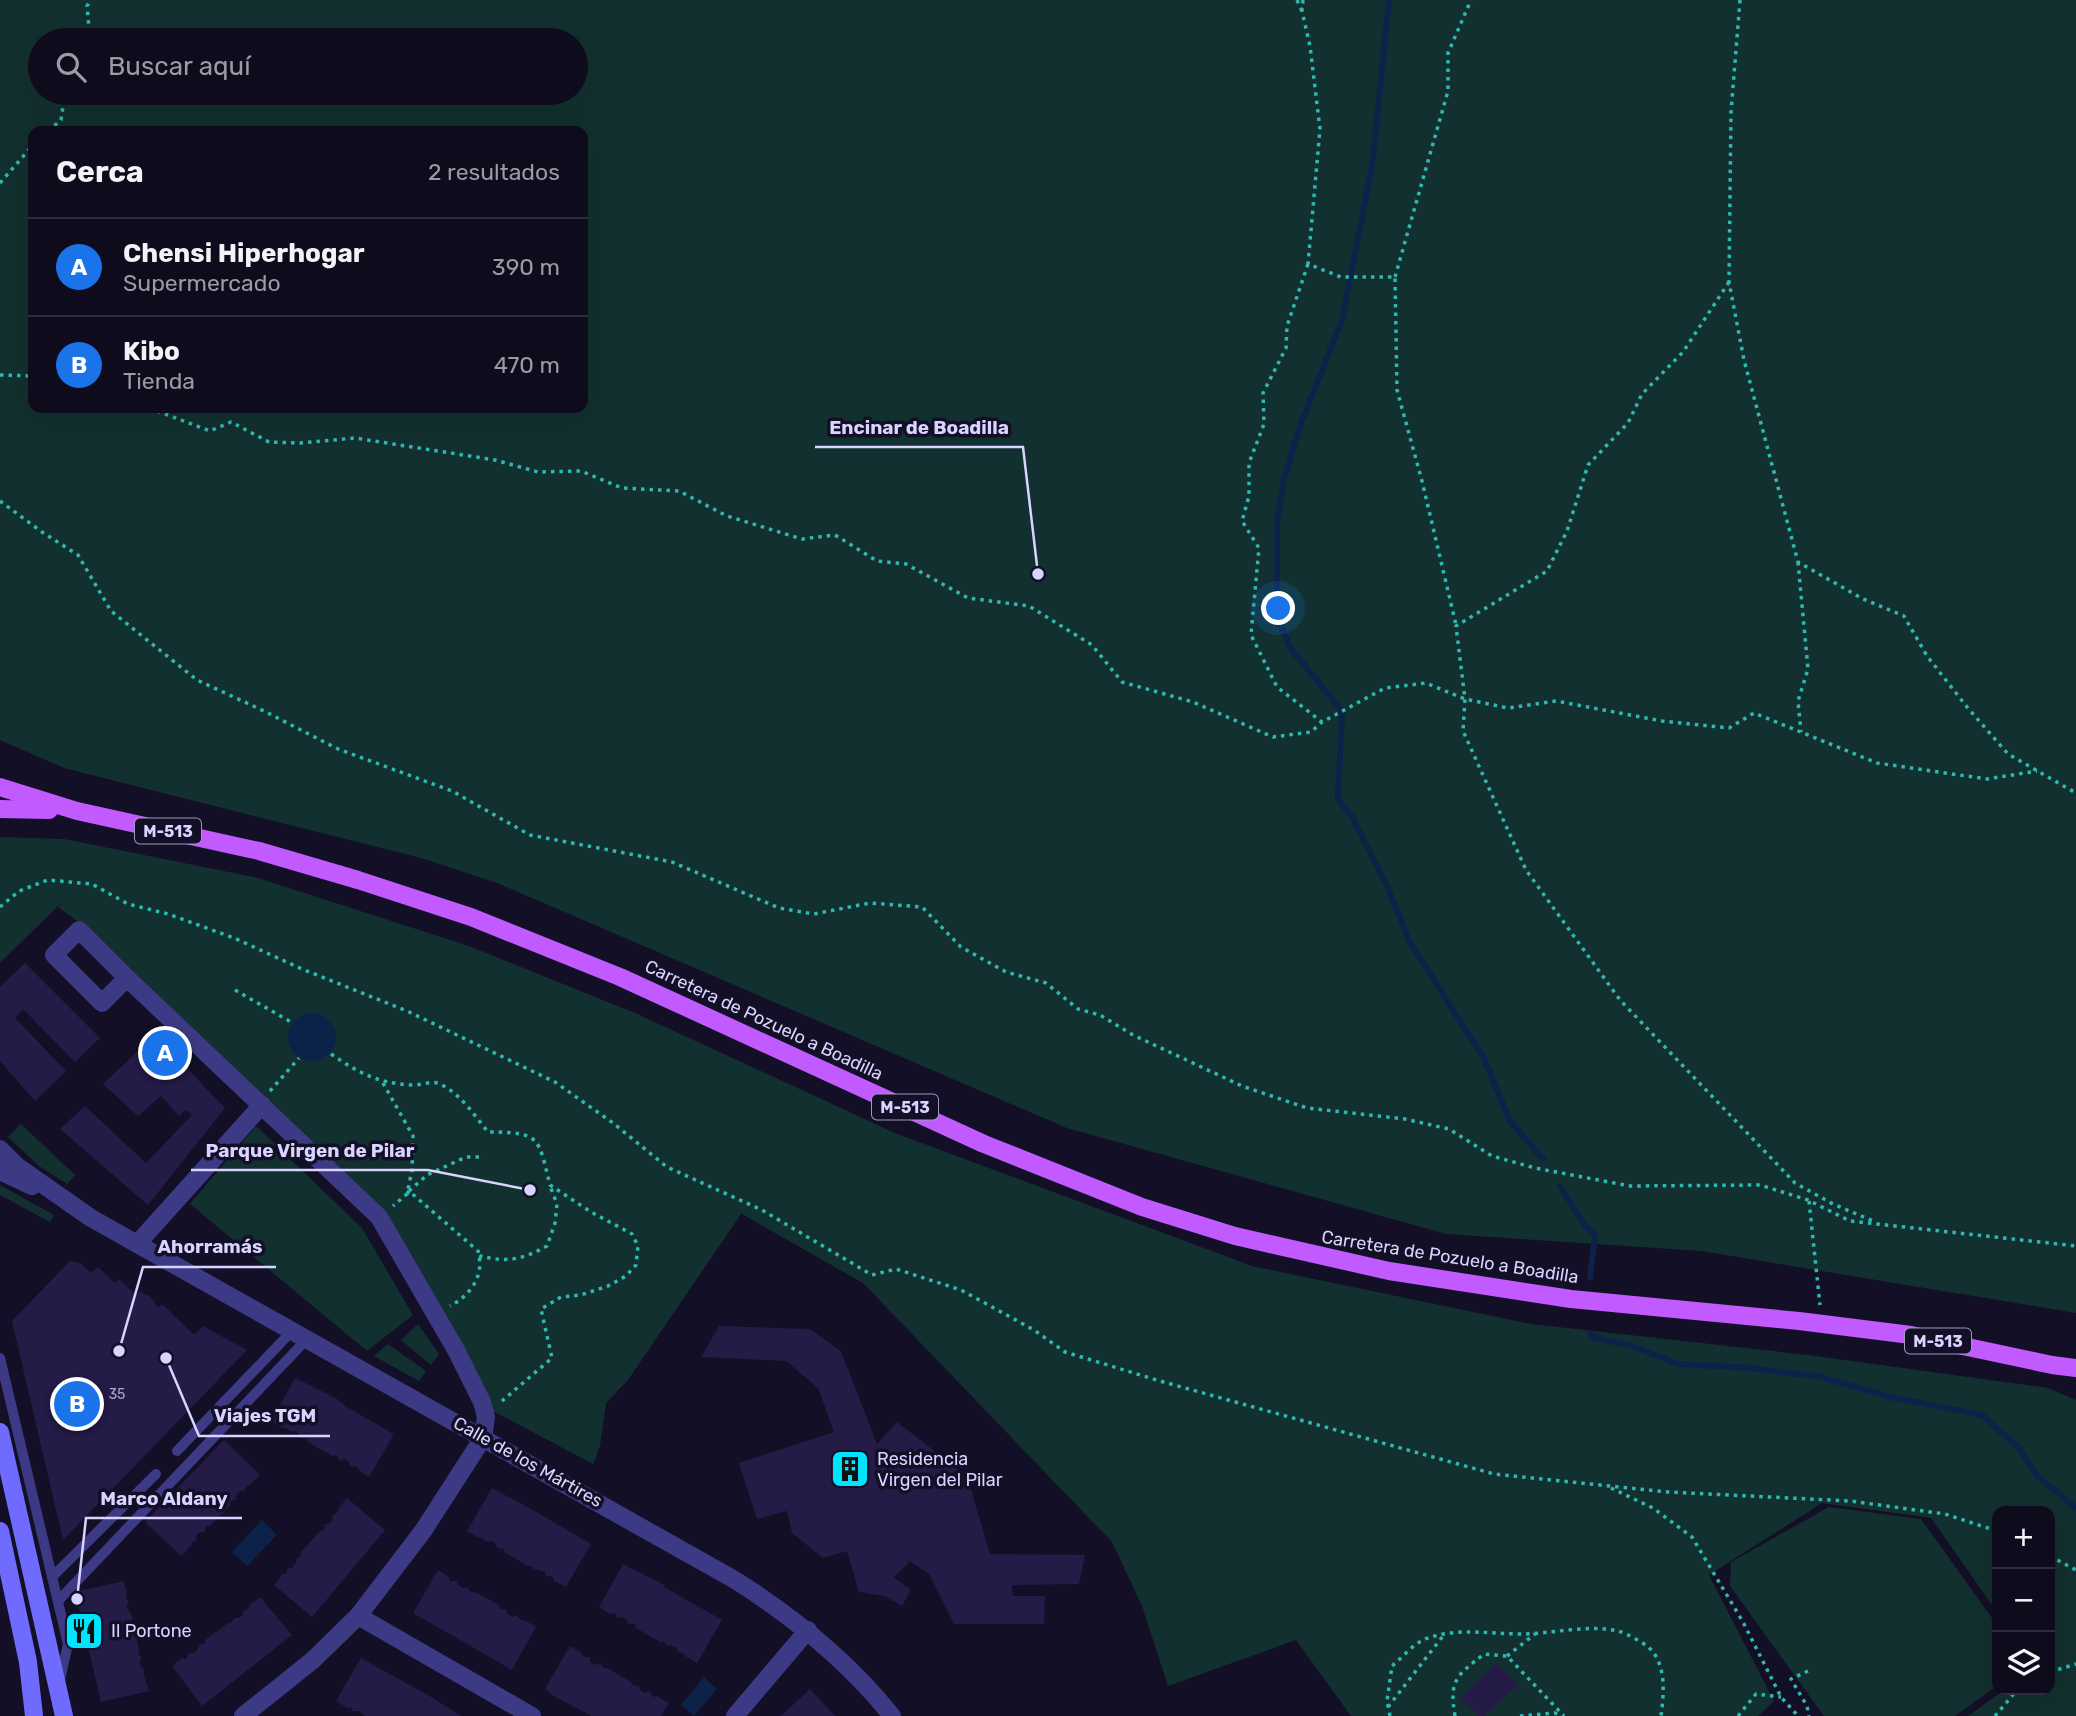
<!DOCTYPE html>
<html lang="es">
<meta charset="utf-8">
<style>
:root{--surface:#0e0b1c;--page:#1c1929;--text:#f1f3f6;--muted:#9b9ba3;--line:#2e2b3b;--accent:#1a73e8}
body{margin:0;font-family:Rubik,sans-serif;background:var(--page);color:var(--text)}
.controls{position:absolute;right:21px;bottom:21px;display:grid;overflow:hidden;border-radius:14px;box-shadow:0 7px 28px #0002}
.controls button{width:63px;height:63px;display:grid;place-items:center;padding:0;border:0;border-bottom:2px solid var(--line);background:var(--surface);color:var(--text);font:35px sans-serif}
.you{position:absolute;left:1279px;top:609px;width:24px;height:24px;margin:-18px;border:5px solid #fff;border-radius:50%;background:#1a73e8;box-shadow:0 0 0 10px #1a73e833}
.badge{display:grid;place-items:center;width:46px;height:46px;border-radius:50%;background:var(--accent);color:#fff;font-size:23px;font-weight:700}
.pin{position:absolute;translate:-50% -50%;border:4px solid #fff;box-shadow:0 2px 7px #0006}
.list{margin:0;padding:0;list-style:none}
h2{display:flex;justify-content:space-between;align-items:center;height:91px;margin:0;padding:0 28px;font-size:30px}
h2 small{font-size:23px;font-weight:400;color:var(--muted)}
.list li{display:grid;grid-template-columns:46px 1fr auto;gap:21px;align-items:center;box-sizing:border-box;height:98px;padding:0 28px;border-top:2px solid var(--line)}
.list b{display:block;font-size:26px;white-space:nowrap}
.list p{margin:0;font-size:23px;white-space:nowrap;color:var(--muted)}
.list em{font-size:23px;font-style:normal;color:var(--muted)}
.icon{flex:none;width:38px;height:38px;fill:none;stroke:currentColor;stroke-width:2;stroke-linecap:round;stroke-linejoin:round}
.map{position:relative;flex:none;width:2076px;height:1716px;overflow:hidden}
.search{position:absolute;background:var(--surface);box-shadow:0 7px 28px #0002;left:28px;top:28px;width:560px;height:77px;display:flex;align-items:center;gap:18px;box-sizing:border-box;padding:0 24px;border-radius:38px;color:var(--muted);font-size:26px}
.panel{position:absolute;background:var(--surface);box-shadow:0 7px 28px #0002;left:28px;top:126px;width:560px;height:287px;border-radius:14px}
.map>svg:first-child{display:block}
</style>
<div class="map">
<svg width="2076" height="1716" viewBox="0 0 2076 1716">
<rect width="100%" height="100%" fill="#130f26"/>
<!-- green -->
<g fill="#12302f" fill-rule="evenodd">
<path d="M 0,0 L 2076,0 L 2076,1313 L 1701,1251 L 1446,1234 L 1067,1128 L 497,883 L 421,858 L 64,768 L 0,740 ZM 40,40 L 576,40 L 576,93 L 40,93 ZM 33,131 L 583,131 L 583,408 L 33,408 Z"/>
<path d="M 0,837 L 64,839 L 258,878 L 469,946 L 635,1013 L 895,1133 L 1252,1266 L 1531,1324 L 1808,1355 L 2048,1388 L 2076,1400 L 2076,1716 L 1968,1716 L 2004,1690 L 2050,1690 L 2050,1511 L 1997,1511 L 1997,1612 L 1931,1518 L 1822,1503 L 1709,1575 L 1774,1701 L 1758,1716 L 1351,1716 L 1296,1640 L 1168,1686 L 1142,1606 L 1112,1542 L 863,1283 L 740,1213 L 741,1214 L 628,1380 L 606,1403 L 600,1446 L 593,1464 L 491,1410 L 385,1215 L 84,926 L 58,907 L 65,899 L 0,963 Z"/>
<path d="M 21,1124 L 75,1175 L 67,1184 L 39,1166 L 8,1137 Z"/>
<path d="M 256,1126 L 362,1228 L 413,1315 L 367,1351 L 190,1204 Z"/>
<path d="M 0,1185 L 54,1215 L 50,1222 L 0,1195 Z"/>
<path d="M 418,1324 L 439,1354 L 431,1365 L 401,1340 Z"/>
<path d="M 388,1344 L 426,1371 L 419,1381 L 374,1356 Z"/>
<path d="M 1829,1507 L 1921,1519 L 1997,1625 L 1997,1686 L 1955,1716 L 1824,1716 L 1730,1586 L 1731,1562 Z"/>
</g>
<!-- water -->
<g fill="#0c2248">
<circle cx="312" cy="1037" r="24"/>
<path d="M 262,1520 L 277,1535 L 247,1566 L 232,1552 Z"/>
<path d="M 704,1677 L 717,1689 L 694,1716 L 681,1705 Z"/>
</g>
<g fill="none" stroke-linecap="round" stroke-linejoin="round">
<!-- stream -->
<g stroke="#0c2248" stroke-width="6">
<path d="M 1389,0 L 1372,166 L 1342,320 L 1302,421 L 1284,478 L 1277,522 L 1277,617 L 1291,649 L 1342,711 L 1338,799 L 1352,817 L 1388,888 L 1410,943 L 1484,1058 L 1510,1121 L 1543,1159"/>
<path d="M 1560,1186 L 1586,1227 L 1595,1235 L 1590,1278"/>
<path d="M 1591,1334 L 1592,1337 L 1632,1346 L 1678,1364 L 1752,1368 L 1821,1377 L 1890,1397 L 1982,1415 L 2020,1449 L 2036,1475 L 2076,1508"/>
</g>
</g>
<!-- building -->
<g fill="#241b47">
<path d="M 25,963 L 100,1038 L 75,1062 L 23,1009 L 15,1018 L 66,1071 L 35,1101 L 0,1061 L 0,987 Z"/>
<path d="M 155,1035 L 225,1108 L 148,1205 L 60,1129 L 85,1106 L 146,1163 L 192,1115 L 186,1110 L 179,1116 L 161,1096 L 138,1116 L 103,1084 Z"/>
<path d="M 70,1261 L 81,1263 L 91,1273 L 98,1267 L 115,1283 L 119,1279 L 136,1295 L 140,1291 L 151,1297 L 158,1308 L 162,1304 L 194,1335 L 203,1326 L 247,1350 L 63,1540 L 12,1321 Z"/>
<path d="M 719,1326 L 810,1329 L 841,1351 L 877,1444 L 897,1422 L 967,1476 L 990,1554 L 1085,1555 L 1079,1584 L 1012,1585 L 1013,1596 L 1045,1596 L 1044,1624 L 954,1624 L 929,1574 L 910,1561 L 894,1577 L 911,1590 L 902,1606 L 884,1596 L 859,1592 L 847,1551 L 823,1558 L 792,1533 L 787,1511 L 757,1519 L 739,1463 L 834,1432 L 818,1388 L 786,1361 L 701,1357 Z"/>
<path d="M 295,1378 L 337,1399 L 345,1406 L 394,1434 L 369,1477 L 358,1470 L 357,1467 L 350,1466 L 349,1462 L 344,1459 L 340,1461 L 336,1455 L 332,1456 L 308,1442 L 307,1438 L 300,1438 L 299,1434 L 295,1431 L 291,1432 L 286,1428 L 283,1428 L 271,1421 Z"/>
<path d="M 224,1440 L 260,1475 L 250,1485 L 247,1485 L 244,1491 L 240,1491 L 236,1495 L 236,1499 L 230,1502 L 230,1506 L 210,1526 L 206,1526 L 204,1532 L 200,1532 L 196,1536 L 197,1540 L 191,1543 L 191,1546 L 181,1556 L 145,1522 Z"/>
<path d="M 492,1488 L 533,1510 L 591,1544 L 566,1587 L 554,1581 L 553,1577 L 546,1576 L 545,1572 L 533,1569 L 532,1566 L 528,1566 L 504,1552 L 504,1549 L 497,1548 L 496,1544 L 491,1541 L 487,1542 L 482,1537 L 479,1538 L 467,1531 Z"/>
<path d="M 347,1498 L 385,1530 L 312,1617 L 274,1585 L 283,1574 L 286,1574 L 288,1568 L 292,1568 L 296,1563 L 296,1559 L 301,1555 L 301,1552 L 320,1531 L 324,1530 L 325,1524 L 329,1524 L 333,1520 L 332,1516 L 338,1512 L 338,1509 Z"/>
<path d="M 623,1564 L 665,1585 L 664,1587 L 722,1620 L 697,1663 L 685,1656 L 684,1653 L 678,1652 L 677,1648 L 671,1645 L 668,1646 L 663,1641 L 660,1642 L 636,1628 L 635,1624 L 628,1624 L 627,1620 L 622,1617 L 618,1618 L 614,1613 L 610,1614 L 599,1607 Z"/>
<path d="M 438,1570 L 449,1577 L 450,1581 L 457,1581 L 458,1585 L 463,1588 L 467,1587 L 471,1592 L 475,1592 L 499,1605 L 500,1609 L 506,1609 L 507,1614 L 513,1617 L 516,1615 L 521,1620 L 524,1620 L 536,1627 L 512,1670 L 413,1613 Z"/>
<path d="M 124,1581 L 127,1594 L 125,1597 L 129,1603 L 126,1606 L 133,1618 L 131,1620 L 134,1622 L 139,1650 L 138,1653 L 142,1658 L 139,1662 L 141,1667 L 144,1669 L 144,1675 L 149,1691 L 101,1702 L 75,1592 Z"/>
<path d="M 260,1597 L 292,1635 L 202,1706 L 172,1666 L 182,1658 L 186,1659 L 189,1653 L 193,1653 L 198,1650 L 198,1645 L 205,1643 L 205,1640 L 228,1623 L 231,1623 L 234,1618 L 238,1618 L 243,1615 L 243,1611 L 249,1609 L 250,1605 Z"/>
<path d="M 570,1646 L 582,1653 L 583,1657 L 590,1657 L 590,1662 L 596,1665 L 600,1663 L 604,1668 L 607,1668 L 631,1682 L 632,1685 L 639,1686 L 640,1690 L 645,1693 L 649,1691 L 653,1697 L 657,1696 L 669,1703 L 661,1716 L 592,1716 L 553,1696 L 545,1689 Z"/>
<path d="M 361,1658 L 433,1698 L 461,1716 L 365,1716 L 359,1711 L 352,1711 L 352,1707 L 348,1708 L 336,1701 Z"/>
<path d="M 1497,1663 L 1518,1685 L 1485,1716 L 1478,1716 L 1460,1698 Z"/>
<path d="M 810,1689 L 835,1716 L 781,1716 Z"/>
</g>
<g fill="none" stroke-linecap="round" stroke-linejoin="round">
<!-- path -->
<g stroke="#2fb8b0" stroke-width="3.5" stroke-dasharray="3.5 5" stroke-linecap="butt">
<path d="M 1297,0 L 1302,11"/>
<path d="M 1303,0 L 1302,11 L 1310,46 L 1320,129 L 1308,264 L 1341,277 L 1395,277 L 1397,390 L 1422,481 L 1456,625"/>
<path d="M 1740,0 L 1731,112 L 1729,282 L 1744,360 L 1798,562 L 1863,599 L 1904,616 L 1927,656 L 1967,707 L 2008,754 L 2076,793"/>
<path d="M 85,40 L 89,28 L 87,6 L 91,0"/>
<path d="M 48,131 L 61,120 L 65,93"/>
<path d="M 0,183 L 33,145"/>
<path d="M 1308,264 L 1287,326 L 1286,348 L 1263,393 L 1264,424 L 1249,463 L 1249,496 L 1242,521 L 1259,548 L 1251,635 L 1277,687 L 1322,722"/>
<path d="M 1395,277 L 1448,91 L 1448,53 L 1471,0"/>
<path d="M 1729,282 L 1683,352 L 1642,394 L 1628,423 L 1588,465 L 1567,531 L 1547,571 L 1456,626 L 1465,699 L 1463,731 L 1526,870 L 1620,1000 L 1795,1183 L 1833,1204 L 1873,1221"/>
<path d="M 0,375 L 33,376"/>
<path d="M 149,408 L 210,431 L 231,422 L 269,442 L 300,443 L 355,438 L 495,460 L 538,472 L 581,471 L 622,488 L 679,491 L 727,516 L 802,539 L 835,535 L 877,561 L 906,564 L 968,598 L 1029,606 L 1092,645 L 1122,682 L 1193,702 L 1273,737 L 1311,732 L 1322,722 L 1385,688 L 1426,683 L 1465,699 L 1508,708 L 1556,701 L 1662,721 L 1729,728 L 1754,713 L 1877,763 L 1987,779 L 2037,771"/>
<path d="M 0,501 L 42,532 L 78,555 L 111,611 L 197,680 L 264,711 L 338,749 L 452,791 L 530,835 L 672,862 L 779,908 L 814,914 L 870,903 L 922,907 L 961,947 L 1006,972 L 1046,983 L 1078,1009 L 1100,1015 L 1133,1035 L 1242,1086 L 1307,1108 L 1405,1119 L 1449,1129 L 1492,1156 L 1535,1168 L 1630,1186 L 1760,1185 L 1808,1200 L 1850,1221 L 2076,1246"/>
<path d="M 1798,562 L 1808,669 L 1798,701 L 1801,732"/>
<path d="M 0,907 L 19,891 L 48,880 L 92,884 L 128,904 L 168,914 L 234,938 L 302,969 L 407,1011 L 555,1082 L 613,1123 L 667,1167 L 762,1210 L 872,1275 L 896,1269 L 961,1290 L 1034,1330 L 1065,1352 L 1160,1381 L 1494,1474 L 1668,1492 L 1850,1501 L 1945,1514 L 1997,1531"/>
<path d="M 235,990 L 291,1022"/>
<path d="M 331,1054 C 359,1073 377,1083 411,1085 C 419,1086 430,1081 437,1083 C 459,1091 474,1115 488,1132 C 542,1132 538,1138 550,1185 L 591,1212 L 632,1234 L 638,1246 L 636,1265 L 626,1276 L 608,1286 L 581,1295 L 561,1297 L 541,1309 L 552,1358 L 502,1401"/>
<path d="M 383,1083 L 413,1136 L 412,1170 L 407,1194 L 393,1206"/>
<path d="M 270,1091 L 299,1058"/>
<path d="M 409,1191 L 427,1175 L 466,1157 L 484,1157"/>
<path d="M 407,1194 L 409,1191 L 478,1251 C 485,1275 471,1295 450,1306"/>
<path d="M 1809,1201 L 1820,1305"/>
<path d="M 480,1258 L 481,1256 C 507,1263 524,1259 547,1246 L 555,1223 L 557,1204 L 550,1186"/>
<path d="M 1611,1488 L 1653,1508 L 1692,1537 L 1743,1622 L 1781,1697 L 1798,1716"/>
<path d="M 2050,1556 L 2076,1570"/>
<path d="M 1507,1656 L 1535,1634"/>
<path d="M 1808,1671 L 1791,1679 L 1807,1706 L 1809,1716"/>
<path d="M 2050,1672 L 2076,1664"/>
<path d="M 1388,1707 L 1443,1636"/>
<path d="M 1390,1716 L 1387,1701 L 1392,1666 C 1402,1658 1413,1644 1425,1639 C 1457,1627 1488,1634 1521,1634 C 1552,1634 1587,1624 1618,1631 C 1626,1633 1640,1641 1647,1646 C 1667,1662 1664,1693 1661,1716"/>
<path d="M 1455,1716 C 1449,1680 1456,1676 1484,1654 L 1507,1656 L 1564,1716"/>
<path d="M 1520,1716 L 1555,1713 L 1561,1716"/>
<path d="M 1738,1716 L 1756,1694 L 1781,1697"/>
<path d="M 1995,1716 L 2017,1690"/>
</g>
<!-- lane -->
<g stroke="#3d3a85" stroke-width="10">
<path d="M 0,1358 L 68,1644 L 60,1680"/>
<path d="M 177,1451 L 293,1330"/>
<path d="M 52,1577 L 156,1474"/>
<path d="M 59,1600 L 308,1338"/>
</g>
<!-- street -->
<g stroke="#3d3a85" stroke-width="18">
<path d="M 79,930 L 127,978 L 102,1003 L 54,955 Z"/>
<path d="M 127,978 L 379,1217 L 456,1350 L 482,1402 L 486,1417 L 483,1438 L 423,1531 L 358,1616 L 313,1660 L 243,1716"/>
<path d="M 0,1149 L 18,1167 L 91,1218 L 735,1580 C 795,1618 848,1661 892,1716"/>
<path d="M 0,1171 L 32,1186"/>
<path d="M 137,1244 L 262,1105"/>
<path d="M 358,1616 L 532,1716"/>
<path d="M 735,1716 L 808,1630"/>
</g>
<!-- secondary -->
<g stroke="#6f6bff" stroke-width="18">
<path d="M 0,1432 L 64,1716"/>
<path d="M 0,1531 L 28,1662 L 34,1716"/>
</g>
<!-- primary -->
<g stroke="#c25bff" stroke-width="18">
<path d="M 0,787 L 77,811 L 259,851 L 358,880 L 471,917 L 620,977 L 984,1144 L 1142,1207 L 1235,1236 L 1389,1271 L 1571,1299 L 1799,1321 L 1911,1335 L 2052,1365 L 2076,1368"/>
<path d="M 0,809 L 49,810"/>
</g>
</g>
<!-- icons -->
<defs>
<g id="building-square" transform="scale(2.0125)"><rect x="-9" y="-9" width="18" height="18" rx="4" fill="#00e5ff" stroke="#130f26"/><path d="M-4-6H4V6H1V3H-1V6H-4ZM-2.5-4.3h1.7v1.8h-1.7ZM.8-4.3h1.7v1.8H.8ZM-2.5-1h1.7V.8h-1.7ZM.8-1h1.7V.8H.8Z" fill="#111"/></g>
<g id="restaurant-square" transform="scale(2.0125)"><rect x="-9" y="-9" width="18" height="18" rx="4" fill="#00e5ff" stroke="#130f26"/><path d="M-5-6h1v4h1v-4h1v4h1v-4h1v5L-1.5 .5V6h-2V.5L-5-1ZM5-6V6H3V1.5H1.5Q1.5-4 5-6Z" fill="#111"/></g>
</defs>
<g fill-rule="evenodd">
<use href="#building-square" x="850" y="1469"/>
<use href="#restaurant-square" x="84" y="1631"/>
</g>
<g text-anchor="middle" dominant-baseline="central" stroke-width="7" stroke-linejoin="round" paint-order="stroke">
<!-- number labels -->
<g font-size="14" fill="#aca6d1">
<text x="117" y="1394">35</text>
</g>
<!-- shield labels -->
<g fill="#130f26" stroke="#9e99be" stroke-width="2">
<rect x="135" y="818.5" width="66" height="25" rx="5"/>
<rect x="872" y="1094.5" width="66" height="25" rx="5"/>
<rect x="1905" y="1328.5" width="66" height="25" rx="5"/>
</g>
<g font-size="16" font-weight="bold" fill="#d9d4ff">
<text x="168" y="831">M-513</text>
<text x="905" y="1107">M-513</text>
<text x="1938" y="1341">M-513</text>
</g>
<!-- street labels -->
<g font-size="18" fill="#d9d4ff" stroke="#130f26">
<text transform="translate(764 1020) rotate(25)">Carretera de Pozuelo a Boadilla</text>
<text transform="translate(1450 1257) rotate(9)">Carretera de Pozuelo a Boadilla</text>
<text transform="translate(528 1462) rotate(29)">Calle de los Mártires</text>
</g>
<!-- poi labels -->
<g font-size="18" fill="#d9d4ff" stroke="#130f26" text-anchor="start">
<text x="877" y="1459">Residencia<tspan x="877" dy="21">Virgen del Pilar</tspan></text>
<text x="111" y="1631">Il Portone</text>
</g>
</g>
<!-- callouts -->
<path fill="none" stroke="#d9d4ff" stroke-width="2.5" d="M1038 574L1023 447H815M530 1190L428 1170H191M119 1351L143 1267H276M166 1358L199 1436H330M77 1599L86 1518H242"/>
<g fill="#d9d4ff" stroke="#130f26" stroke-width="2.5">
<circle cx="1038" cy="574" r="7"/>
<circle cx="530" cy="1190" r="7"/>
<circle cx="119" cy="1351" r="7"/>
<circle cx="166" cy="1358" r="7"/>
<circle cx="77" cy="1599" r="7"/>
</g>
<g font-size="19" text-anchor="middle" font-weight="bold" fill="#d9d4ff" stroke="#130f26" stroke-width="7" stroke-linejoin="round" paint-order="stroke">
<text x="919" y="434">Encinar de Boadilla</text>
<text x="310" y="1157">Parque Virgen de Pilar</text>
<text x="210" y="1253">Ahorramás</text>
<text x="265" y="1422">Viajes TGM</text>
<text x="164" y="1505">Marco Aldany</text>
</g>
</svg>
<div class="controls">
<button>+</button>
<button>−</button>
<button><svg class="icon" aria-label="layers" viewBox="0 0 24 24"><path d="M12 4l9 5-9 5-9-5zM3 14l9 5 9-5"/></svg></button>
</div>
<div class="you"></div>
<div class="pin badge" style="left:165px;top:1053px">A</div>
<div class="pin badge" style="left:77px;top:1404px">B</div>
<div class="search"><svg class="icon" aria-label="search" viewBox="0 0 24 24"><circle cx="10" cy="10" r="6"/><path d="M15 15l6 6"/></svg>Buscar aquí</div>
<section class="panel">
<h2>Cerca<small>2 resultados</small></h2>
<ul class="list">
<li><span class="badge">A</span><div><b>Chensi Hiperhogar</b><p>Supermercado</p></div><em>390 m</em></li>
<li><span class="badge">B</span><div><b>Kibo</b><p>Tienda</p></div><em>470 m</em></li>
</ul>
</section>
</div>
